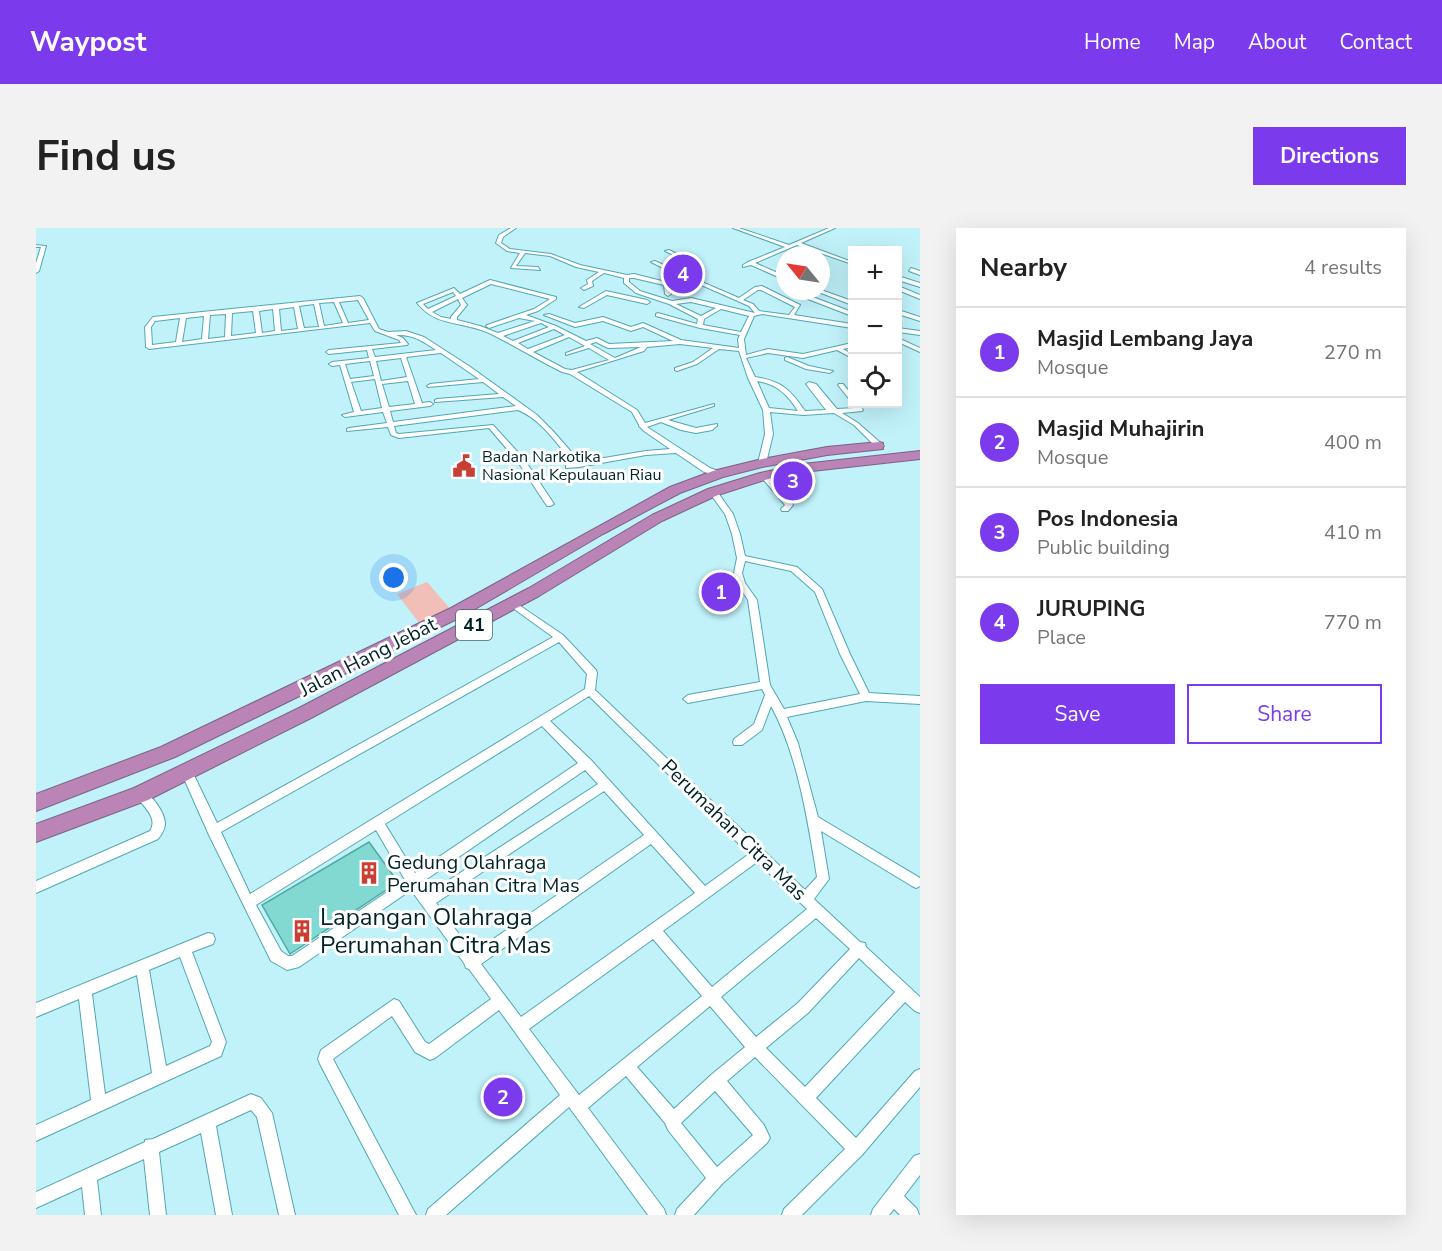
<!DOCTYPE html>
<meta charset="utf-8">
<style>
:root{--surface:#fff;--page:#f2f2f2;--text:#222;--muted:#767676;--line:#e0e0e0;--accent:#7c3aed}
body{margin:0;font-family:"Nunito Sans",sans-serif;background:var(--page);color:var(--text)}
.controls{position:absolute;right:18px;top:18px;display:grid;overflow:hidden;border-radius:0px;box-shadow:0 6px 24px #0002}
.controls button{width:54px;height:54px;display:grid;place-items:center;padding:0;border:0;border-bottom:2px solid var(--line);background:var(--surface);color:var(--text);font:30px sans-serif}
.compass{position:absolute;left:740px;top:18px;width:54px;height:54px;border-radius:50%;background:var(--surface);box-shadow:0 6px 24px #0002;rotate:300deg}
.you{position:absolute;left:358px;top:350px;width:21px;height:21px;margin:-15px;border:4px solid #fff;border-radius:50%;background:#1a73e8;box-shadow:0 0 0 9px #1a73e833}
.badge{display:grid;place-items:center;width:39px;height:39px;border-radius:50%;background:var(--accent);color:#fff;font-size:20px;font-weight:700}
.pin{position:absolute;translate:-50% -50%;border:3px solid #fff;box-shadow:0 2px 6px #0006}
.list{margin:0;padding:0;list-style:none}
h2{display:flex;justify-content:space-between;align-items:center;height:78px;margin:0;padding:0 24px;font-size:26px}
h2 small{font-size:20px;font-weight:400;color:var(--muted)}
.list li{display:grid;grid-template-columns:39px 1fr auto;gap:18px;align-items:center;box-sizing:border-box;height:90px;padding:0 24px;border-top:2px solid var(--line)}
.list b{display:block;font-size:22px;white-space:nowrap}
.list p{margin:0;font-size:20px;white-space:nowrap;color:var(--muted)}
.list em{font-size:20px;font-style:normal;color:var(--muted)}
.actions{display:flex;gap:12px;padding:18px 24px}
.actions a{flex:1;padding:14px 0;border:2px solid var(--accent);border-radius:0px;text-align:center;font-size:21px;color:var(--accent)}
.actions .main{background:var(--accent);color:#fff}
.icon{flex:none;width:33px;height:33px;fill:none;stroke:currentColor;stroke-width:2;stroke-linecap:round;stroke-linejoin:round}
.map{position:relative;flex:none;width:884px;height:987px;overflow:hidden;border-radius:0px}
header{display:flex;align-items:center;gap:36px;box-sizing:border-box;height:84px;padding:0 30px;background:var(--accent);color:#fff}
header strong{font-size:28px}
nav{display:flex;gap:33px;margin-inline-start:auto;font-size:21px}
.intro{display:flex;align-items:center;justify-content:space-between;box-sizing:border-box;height:144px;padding:0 36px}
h1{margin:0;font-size:42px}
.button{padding:15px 27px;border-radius:0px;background:var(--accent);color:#fff;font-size:21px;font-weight:700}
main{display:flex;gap:36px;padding:0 36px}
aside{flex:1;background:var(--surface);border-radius:0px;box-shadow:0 6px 24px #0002}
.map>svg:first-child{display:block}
</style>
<header>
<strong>Waypost</strong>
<nav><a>Home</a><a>Map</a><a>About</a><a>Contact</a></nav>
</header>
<div class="intro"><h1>Find us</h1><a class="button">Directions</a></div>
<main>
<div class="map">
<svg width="884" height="987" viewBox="0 0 884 987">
<rect width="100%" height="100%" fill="#c1f2fa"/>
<!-- green -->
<path fill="#f1bfb7" d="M 391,354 L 416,383 L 384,396 L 361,366 Z"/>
<!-- building -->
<path fill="#82d9d2" stroke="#51a9a2" stroke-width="1.5" d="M 333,614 L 362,654 L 254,726 L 226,677 Z"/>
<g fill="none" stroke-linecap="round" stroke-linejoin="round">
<!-- street casing -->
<g stroke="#50a7b4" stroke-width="2">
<g id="street">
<path d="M 475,0 L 480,0 L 467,9 L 465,15 L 474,21 L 515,26 L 544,37 L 591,47 L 598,46 L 630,54 L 650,50 L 635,44 L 631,44 L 631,42 L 615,34 L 619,33 L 634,40 L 640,36 L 634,31 L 638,27 L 629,23 L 633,22 L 643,27 L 639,31 L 645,36 L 638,42 L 703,70 L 719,59 L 726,58 L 764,77 L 758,87 L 816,96 L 816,100 L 726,86 L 718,88 L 708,111 L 710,127 L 732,121 L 767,126 L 816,115 L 816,119 L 807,121 L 816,126 L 816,130 L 801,122 L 767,130 L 732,125 L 710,130 L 719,149 C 745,153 754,161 769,183 L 790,182 L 770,156 L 773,154 L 780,156 L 801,181 L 819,180 L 817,176 L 823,176 L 827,182 L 826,183 L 806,185 L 822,195 L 848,218 L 841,220 L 818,197 L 798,185 L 767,187 L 734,184 L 737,206 L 730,235 L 723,237 L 722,235 L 729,206 L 727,182 L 712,150 L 703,123 L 683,121 L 661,136 L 641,143 L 639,142 L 639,140 L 657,134 L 677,120 L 644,116 L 611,119 L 608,123 L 541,144 L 601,182 L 609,195 L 678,176 L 678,178 L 632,192 L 660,200 L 681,196 L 681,198 L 676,202 L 660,205 L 645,202 L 625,194 L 611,199 L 674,240 L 685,244 L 685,248 L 668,244 L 640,225 L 610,227 L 543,239 L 530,240 L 530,236 L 537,235 C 521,216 506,192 482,182 L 358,198 L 360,205 L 363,206 L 457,197 L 488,231 L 518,276 L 514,278 L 511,278 L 482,234 L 453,200 L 363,210 L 355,207 L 352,199 L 311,203 L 311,201 L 313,200 L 351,195 L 347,184 L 309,189 L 306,187 L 318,184 L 304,137 L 296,138 L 293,136 L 296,134 L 333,130 L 331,122 L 293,126 L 290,124 L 293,122 L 365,115 L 363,112 L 339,103 L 334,95 L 113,121 L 110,119 L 109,99 L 117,89 L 324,68 L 327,70 L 343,101 L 352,104 L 370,103 L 388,109 L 433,138 L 501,187 L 517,203 L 544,234 L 610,223 L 634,221 L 608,203 L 603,198 L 603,197 L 596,184 L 534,146 L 526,144 C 500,131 476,116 453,105 C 426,93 400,99 381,75 L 418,60 L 424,66 L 454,52 L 520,69 L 520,71 L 502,83 L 490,87 L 520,98 L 550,113 L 561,110 L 573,116 L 637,113 L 607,99 L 595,103 L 567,93 L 539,99 L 508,87 L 513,86 L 539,95 L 567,89 L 595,99 L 607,95 L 645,112 L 703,120 L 702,111 L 704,107 L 664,100 L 620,88 L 620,86 L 622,85 L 661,96 L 662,91 L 633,76 L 600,65 L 588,55 L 588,50 L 568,45 L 556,53 L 557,58 L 548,62 L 545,60 L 552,56 L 551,52 L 563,44 L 540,39 L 514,28 L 489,25 L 480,38 L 502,39 L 504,42 L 475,40 L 484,25 L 471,23 L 460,15 L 463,7 ZM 593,50 L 598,50 L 628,57 L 629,66 L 632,68 L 635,66 L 633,57 L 654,52 L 713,78 L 719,85 L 655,70 L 636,73 L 604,63 L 593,54 ZM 455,56 L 514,71 L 498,81 L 451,97 L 450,98 L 453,100 L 483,90 L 499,93 L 462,105 L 444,98 L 421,92 L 421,89 L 431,77 L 426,70 ZM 722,62 L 725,62 L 759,79 L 753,87 L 723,83 L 717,76 L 707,72 ZM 417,64 L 420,68 L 392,81 L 387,76 ZM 422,71 L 425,77 L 415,89 L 415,91 L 405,89 L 396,84 ZM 322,72 L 333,92 L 312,95 L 303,74 ZM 298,74 L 307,95 L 288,98 L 283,75 ZM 655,74 L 680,80 L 665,88 L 640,76 ZM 278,76 L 283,99 L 268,100 L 263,78 ZM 258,79 L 262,101 L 245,103 L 243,81 ZM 237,81 L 239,103 L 226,105 L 223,83 ZM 685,81 L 713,88 L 705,104 L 667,97 L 668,91 ZM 217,83 L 220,105 L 195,108 L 196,85 ZM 190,86 L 189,109 L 172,111 L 174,87 ZM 168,88 L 166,111 L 146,114 L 150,90 ZM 144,90 L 140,114 L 116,117 L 115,99 L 119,93 ZM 505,95 L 513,99 L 477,113 L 467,108 ZM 518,101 L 529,107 L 492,121 L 482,115 ZM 360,107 C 376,106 387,113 400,122 L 339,129 L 336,121 L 371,117 L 372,116 L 367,110 ZM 533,109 L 549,118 L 530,125 L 530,127 L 553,120 L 573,132 L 536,142 L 529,141 L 497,124 ZM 560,114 L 572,120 L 605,119 L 579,130 L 554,116 ZM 405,125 L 443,151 L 394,156 L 391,158 L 392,159 L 447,154 L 463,166 L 401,171 L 399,172 L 399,174 L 467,169 L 480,178 L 357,194 L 354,183 L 394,178 L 397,176 L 394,174 L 386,175 L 370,129 ZM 365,130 L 371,149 L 345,153 L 340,133 ZM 334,133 L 338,148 L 314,151 L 309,136 ZM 339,151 L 346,180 L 325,183 L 315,154 ZM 372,153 L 379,176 L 353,179 L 346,156 ZM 721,153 C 741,156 751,166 762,183 L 733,180 Z"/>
<path d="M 697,0 L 703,0 L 753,17 L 793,0 L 799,0 L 765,15 L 816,34 L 816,36 L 761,17 L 719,35 L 749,48 L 749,52 L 715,37 L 707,39 L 707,37 L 712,34 L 749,19 Z"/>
<path d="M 0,17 L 10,18 L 3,43 L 0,45 L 0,35 L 5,19 L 0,19 Z"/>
<path d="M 875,40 L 884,43 L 884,47 L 873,43 Z"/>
<path d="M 862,48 L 884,55 L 884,59 L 862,52 Z"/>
<path d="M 862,58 L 884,67 L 884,71 L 862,62 Z"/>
<path d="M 785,62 L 816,73 L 816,77 L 780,63 Z"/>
<path d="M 570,63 L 611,72 L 614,74 L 611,76 L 571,67 L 548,80 L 543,79 Z"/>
<path d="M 761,63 L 816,84 L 816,88 L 759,66 Z"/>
<path d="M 862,82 L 884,89 L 884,93 L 862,86 Z"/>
<path d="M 862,100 L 884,103 L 884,107 L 862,104 Z"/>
<path d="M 862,110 L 884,120 L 884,124 L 862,114 Z"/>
<path d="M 751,129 L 773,138 L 797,143 L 794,145 L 770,141 L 749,132 L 749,130 Z"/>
<path d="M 803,156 L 807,156 L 816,167 L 816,173 L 814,172 L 802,157 Z"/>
<path d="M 726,246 L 732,246 L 756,275 L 757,277 L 752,283 L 746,283 L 745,281 L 749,277 L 726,250 Z"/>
<path d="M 674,262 L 680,262 L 697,286 L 704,306 L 709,328 L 761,339 L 786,361 L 814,426 L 833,465 L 884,468 L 884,476 L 830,473 L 751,489 L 762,515 L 782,589 L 884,650 L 884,658 L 880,660 L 876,658 L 785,603 L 793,651 L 778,671 L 824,714 L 829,715 L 830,719 L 884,769 L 884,785 L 879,783 L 869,774 L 780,870 L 820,910 L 879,843 L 884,841 L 884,859 L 826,927 L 766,987 L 746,987 L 748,981 L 809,921 L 719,829 L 691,853 L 728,897 L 734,910 L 731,915 L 686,956 L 658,987 L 639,987 L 641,981 L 670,950 L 632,902 L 629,895 L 590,848 L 552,880 L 628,981 L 630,987 L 612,987 L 533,879 L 410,987 L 390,987 L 392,981 L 524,867 L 463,782 L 399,830 L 394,832 L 379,824 L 356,788 L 297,831 L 380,987 L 363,987 L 284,836 L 282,831 L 285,822 L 358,771 L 363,773 L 389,814 L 393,816 L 455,771 L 433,741 L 430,740 L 428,735 L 375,662 L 263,739 L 251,742 L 235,733 L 173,607 L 145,544 L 147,541 L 151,539 L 155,541 L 181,595 L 517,409 L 474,378 L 472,376 L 474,374 L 477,373 L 527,407 L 560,442 L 561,445 L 559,462 L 769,662 L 781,649 C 772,594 762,527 735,478 L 726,502 L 706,517 L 698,517 L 697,514 L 698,511 L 718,496 L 729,467 L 726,461 L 652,475 L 647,471 L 652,467 L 724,454 L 712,372 L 701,355 L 698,345 L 701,330 L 696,306 L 689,286 L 673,264 ZM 709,333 L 755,343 L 779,364 L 804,426 L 824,466 L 748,481 L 734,457 L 721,372 L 709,355 L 706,345 ZM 523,414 L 551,446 L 549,461 L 214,666 L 185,604 ZM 553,468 L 713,626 L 669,658 L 555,532 L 514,493 ZM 506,498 L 542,535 L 379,645 L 349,596 ZM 549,542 L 562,556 L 393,665 L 385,655 ZM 568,563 L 608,607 L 437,725 L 400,675 ZM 340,602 L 369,652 L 256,728 L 252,728 L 245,723 L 220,677 ZM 615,616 L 659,665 L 485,789 L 445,736 ZM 721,634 L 771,681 L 676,759 L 627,703 ZM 780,690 L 814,721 L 762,775 L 720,809 L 685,769 ZM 617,711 L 666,768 L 543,867 L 493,801 ZM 823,730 L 859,764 L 769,859 L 730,820 L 772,785 ZM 674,778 L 709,819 L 675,847 L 638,881 L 601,839 ZM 679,863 L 717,907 L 681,939 L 645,895 Z"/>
<path d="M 105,561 C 115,566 130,585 129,597 C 128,603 125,607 122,611 L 0,665 L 0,653 L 114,603 C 123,589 106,578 99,566 L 101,563 Z"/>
<path d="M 172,705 L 177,706 L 179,711 L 177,716 L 156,724 L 190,814 L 185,828 L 0,913 L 0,897 L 55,872 L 43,771 L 0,789 L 0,775 ZM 144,729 L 176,814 L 174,818 L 130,838 L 113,742 ZM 101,747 L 116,845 L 69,866 L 56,766 Z"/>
<path d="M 215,866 L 225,870 L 236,885 L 259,987 L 243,987 L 221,889 L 215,882 L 180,898 L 196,987 L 180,987 L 165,905 L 123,924 L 130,987 L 114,987 L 108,931 L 61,952 L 65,987 L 49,987 L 46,959 L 0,980 L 0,964 L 109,914 L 109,912 L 117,911 Z"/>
<path d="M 884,926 L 884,947 L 868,968 L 881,981 L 883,987 L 864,987 L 858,981 L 853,987 L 835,987 L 837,981 L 878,928 Z"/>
</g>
</g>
<!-- highway casing -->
<g stroke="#796384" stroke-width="2">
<g id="highway">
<path d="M 843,214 L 847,215 L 847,221 L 791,227 L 726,239 L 687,249 L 644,265 L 567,306 L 427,388 L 139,529 L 0,583 L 0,566 L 125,519 L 415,380 L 634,259 L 677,243 L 726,231 L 791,219 Z"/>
<path d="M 884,223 L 884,231 L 767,244 L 732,251 L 682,267 L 626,293 L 503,368 L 275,490 L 112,572 L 0,614 L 0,596 L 98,560 L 263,480 L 493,360 L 616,287 L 672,261 L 724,245 L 767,236 Z"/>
</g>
</g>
<!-- street -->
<use href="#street" fill="#fff" fill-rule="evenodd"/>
<!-- highway -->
<use href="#highway" fill="#ba85b6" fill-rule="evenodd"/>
</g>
<!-- icons -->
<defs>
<g id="civic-bare" transform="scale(1.8)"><path d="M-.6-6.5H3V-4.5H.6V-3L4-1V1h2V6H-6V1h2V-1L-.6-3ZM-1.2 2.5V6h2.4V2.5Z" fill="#cb3e33" stroke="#fff" stroke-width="2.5" paint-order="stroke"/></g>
<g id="building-bare" transform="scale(1.8)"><path d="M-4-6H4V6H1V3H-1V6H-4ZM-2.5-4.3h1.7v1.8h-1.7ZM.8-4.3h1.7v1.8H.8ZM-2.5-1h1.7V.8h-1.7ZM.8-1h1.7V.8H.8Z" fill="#cb3e33" stroke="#fff" stroke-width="2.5" paint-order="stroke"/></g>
</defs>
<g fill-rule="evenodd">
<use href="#civic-bare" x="428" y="238"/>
<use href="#building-bare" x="333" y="645"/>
<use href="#building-bare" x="266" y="703"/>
</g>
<g text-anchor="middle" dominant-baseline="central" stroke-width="6" stroke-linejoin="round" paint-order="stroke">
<!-- far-poi labels -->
<g font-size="16" fill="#002328" stroke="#fff" text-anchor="start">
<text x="446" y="229">Badan Narkotika<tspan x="446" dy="18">Nasional Kepulauan Riau</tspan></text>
</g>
<!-- shield labels -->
<rect fill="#fff" stroke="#4c6568" stroke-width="1.5" x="420" y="382" width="36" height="30" rx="4.5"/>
<g font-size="18" font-weight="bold" fill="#002328">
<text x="438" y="397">41</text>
</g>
<!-- street labels -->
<g font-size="20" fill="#002328" stroke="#fff">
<text transform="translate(332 429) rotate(-27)">Jalan Hang Jebat</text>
<text transform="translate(698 602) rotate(44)">Perumahan Citra Mas</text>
</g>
<!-- poi labels -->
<g font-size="20" fill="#002328" stroke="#fff" text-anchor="start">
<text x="351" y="634">Gedung Olahraga<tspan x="351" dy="23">Perumahan Citra Mas</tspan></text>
</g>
<!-- near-poi labels -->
<g font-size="24" fill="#002328" stroke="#fff" text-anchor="start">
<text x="284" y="689">Lapangan Olahraga<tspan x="284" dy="28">Perumahan Citra Mas</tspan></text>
</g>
</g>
</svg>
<div class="controls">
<button>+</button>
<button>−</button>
<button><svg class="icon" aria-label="locate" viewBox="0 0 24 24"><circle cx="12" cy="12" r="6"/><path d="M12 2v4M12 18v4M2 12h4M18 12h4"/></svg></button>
</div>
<svg class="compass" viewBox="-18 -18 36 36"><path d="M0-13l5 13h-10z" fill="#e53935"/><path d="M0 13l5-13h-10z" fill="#767676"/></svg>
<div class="you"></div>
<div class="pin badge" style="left:685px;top:364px">1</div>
<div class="pin badge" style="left:467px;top:869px">2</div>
<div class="pin badge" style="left:757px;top:253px">3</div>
<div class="pin badge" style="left:647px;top:46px">4</div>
</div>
<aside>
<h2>Nearby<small>4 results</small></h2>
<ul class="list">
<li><span class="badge">1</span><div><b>Masjid Lembang Jaya</b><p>Mosque</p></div><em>270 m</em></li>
<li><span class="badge">2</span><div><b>Masjid Muhajirin</b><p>Mosque</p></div><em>400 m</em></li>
<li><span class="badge">3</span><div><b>Pos Indonesia</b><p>Public building</p></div><em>410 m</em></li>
<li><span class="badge">4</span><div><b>JURUPING</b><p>Place</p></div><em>770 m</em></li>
</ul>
<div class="actions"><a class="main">Save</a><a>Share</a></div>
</aside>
</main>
